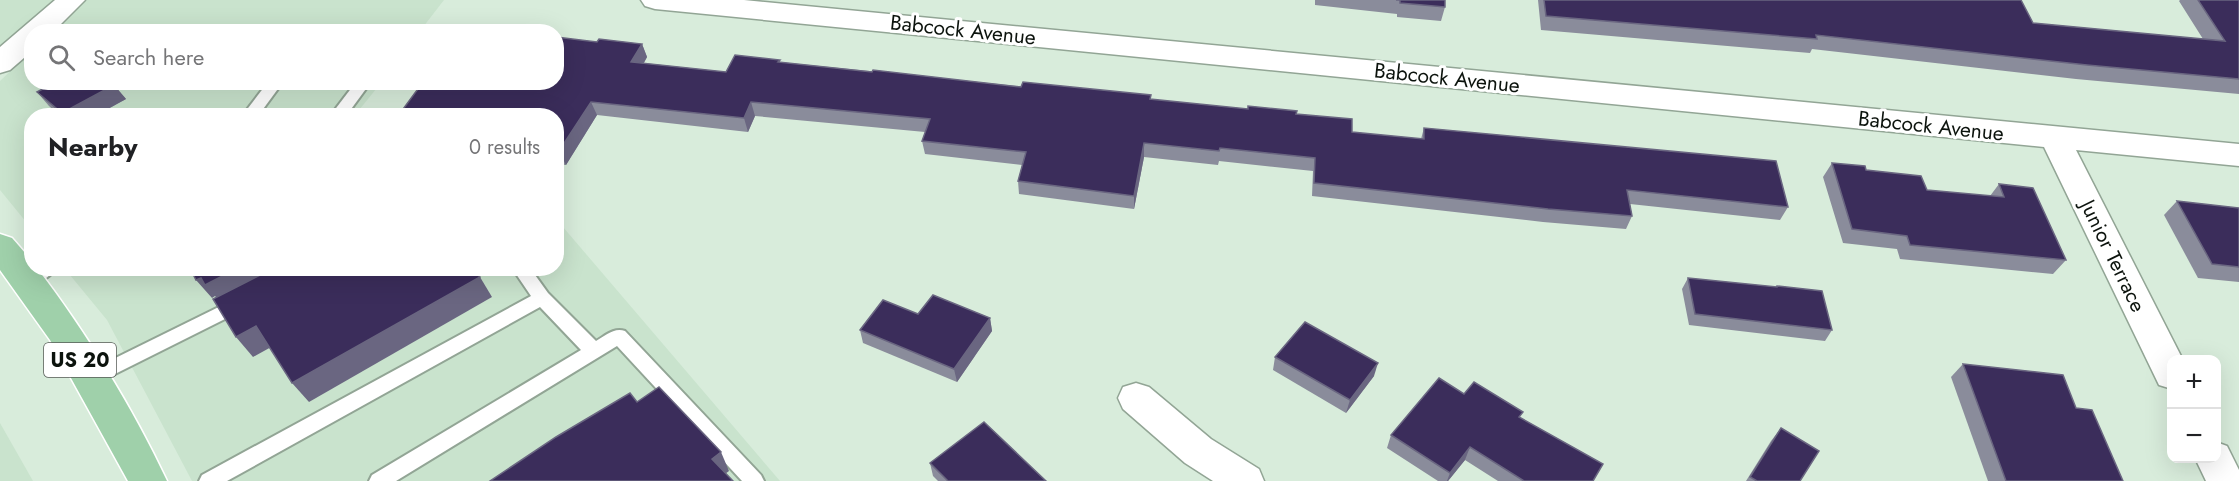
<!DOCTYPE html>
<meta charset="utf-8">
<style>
:root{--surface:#fff;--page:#f6f6f6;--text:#202124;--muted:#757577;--line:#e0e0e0}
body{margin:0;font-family:Jost,sans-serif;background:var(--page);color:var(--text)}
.controls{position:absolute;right:18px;bottom:18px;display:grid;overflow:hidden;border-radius:12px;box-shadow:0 6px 24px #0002}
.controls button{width:54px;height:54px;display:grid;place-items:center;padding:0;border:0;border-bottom:2px solid var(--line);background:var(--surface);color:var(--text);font:30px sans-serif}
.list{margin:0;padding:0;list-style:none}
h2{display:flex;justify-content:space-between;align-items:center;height:78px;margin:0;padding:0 24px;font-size:26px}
h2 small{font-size:20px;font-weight:400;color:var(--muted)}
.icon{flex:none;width:33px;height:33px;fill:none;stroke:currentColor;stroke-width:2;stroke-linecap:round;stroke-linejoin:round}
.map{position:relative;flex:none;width:2239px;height:481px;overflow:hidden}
.search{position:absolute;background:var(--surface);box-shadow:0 6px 24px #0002;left:24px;top:24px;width:540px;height:66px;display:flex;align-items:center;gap:15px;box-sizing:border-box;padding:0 21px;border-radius:24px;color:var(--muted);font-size:22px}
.panel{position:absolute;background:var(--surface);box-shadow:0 6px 24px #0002;left:24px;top:108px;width:540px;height:168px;border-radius:24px}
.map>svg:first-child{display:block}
</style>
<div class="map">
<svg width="2239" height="481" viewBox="0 0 2239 481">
<rect width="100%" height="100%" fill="#d8ecdb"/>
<!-- built -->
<g fill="#c9e3cd">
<path d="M 0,0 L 57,0 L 0,51 Z"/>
<path d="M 85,0 L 444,0 L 420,31 L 52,32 Z"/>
<path d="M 31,51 L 32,82 L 381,83 L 355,115 L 32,116 L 31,228 L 0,190 L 0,81 Z"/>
<path d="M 557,220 L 780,481 L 192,481 L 107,320 L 65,269 L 556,268 Z"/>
<path d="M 0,423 L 33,481 L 0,481 Z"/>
</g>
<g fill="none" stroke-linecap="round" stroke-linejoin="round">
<!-- lane casing -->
<g stroke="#92a595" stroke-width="4">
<g id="lane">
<path d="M 268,82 L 283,82 L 258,116 L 242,116 Z"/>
<path d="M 356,82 L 371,82 L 346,116 L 330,116 Z"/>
<path d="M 33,268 L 56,268 C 50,278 34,287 23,284 L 21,279 L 23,274 Z"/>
<path d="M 512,268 L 530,268 L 548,293 L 596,341 C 605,336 614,327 625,331 L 761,475 L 764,481 L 742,481 L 617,346 L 396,481 L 369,481 L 372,475 L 581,350 L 540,307 L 227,481 L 199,481 L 202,475 L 531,296 Z"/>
<path d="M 239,297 L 245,299 L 248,304 L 245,309 L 97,383 L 91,385 L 85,383 L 82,378 L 85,373 Z"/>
</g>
</g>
<!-- street casing -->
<g stroke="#92a595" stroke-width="3">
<g id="street">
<path d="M 55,0 L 85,0 L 53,32 L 32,32 L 32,51 L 10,70 L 0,73 L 0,47 Z"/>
<path d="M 641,0 L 744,0 L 2239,144 L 2239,166 L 2076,150 L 2183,360 L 2172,360 L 2172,389 L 2159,385 L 2044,147 L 655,9 L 645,6 Z"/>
<path d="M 1136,383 L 1149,387 L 1211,439 L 1259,469 L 1264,481 L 1213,481 L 1185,463 L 1123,409 L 1118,398 L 1123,387 Z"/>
<path d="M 2216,442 L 2227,446 L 2239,470 L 2239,481 L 2206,481 L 2195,458 L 2216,458 Z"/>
</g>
</g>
<!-- primary casing -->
<g stroke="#fff" stroke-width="3">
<path id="primary" d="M 0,234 L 12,238 L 32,261 L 32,268 L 37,268 C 87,334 132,407 167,481 L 128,481 L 50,340 L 0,270 Z"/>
</g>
<!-- lane -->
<use href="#lane" fill="#fff" fill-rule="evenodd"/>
<!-- street -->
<use href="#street" fill="#fff" fill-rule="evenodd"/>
<!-- primary -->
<use href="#primary" fill="#9fd0aa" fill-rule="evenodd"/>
</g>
<!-- wall -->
<g fill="#8a8c9b">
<path d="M 1315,0 L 1445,0 L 1445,7 L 1441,21 L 1397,17 L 1397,14 L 1315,5 Z"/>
<path d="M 1538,0 L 2021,0 L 2033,23 L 2203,39 L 2179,1 L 2180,0 L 2239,0 L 2239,94 L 2076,79 L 1812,49 L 1810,53 L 1541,30 Z"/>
<path d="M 597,42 L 642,44 L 647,57 L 644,63 L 726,72 L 780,60 L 780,62 L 1296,114 L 1352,132 L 1421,139 L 1424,128 L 1788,207 L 1780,220 L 1630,204 L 1632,216 L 1626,229 L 1543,222 L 1312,196 L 1313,171 L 1219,161 L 1218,165 L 1144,157 L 1134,209 L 1019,194 L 1018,181 L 1022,165 L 925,154 L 922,141 L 925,132 L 755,116 L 748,132 L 597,115 L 566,165 L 556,164 L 556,116 Z"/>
<path d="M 114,85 L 126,99 L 95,116 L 60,116 L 49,106 L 37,92 Z"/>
<path d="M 1832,163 L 1866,170 L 1927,190 L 1990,196 L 1999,184 L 2066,260 L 2053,274 L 1900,259 L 1897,249 L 1843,243 L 1823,177 Z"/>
<path d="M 2177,201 L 2239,208 L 2239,282 L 2198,278 L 2164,215 Z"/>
<path d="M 1688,278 L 1776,287 L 1777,286 L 1832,330 L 1825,341 L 1689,325 L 1682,289 Z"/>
<path d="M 918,314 L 990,318 L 992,331 L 957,382 L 863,343 L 860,330 Z"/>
<path d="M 1275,357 L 1374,376 L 1346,413 L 1273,370 Z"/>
<path d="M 1963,364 L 2076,408 L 2123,481 L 1988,481 L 1951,377 Z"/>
<path d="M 1464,394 L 1520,417 L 1593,481 L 1498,481 L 1465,460 L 1448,481 L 1438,481 L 1387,448 L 1391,435 Z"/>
<path d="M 1781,428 L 1800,481 L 1746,481 L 1771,441 Z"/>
<path d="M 930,463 L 1046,481 L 938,481 L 933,476 Z"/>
</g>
<!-- shaded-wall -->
<g fill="#6a6681">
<path d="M 642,44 L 647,57 L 636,76 L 631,62 Z"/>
<path d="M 114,85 L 126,99 L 95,116 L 65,116 L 62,113 Z"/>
<path d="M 591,102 L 597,115 L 566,165 L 559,151 Z"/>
<path d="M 751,102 L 755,116 L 748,132 L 744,118 Z"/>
<path d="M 1144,143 L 1144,157 L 1134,209 L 1134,196 Z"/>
<path d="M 238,268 L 288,268 L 221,302 L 215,296 L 212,298 L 196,280 L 201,278 Z"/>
<path d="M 480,277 L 492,297 L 309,402 L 292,383 Z"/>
<path d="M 990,318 L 992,331 L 957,382 L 954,369 Z"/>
<path d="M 256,326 L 273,346 L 253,357 L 236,337 Z"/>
<path d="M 1378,363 L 1374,376 L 1346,413 L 1350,400 Z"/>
<path d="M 1470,447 L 1465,460 L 1448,481 L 1447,481 L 1450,473 Z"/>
<path d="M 721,452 L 729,471 L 721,477 L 712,459 Z"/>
</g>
<!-- building -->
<g fill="#3b2d5b" stroke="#6a6681" stroke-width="1.5">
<path d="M 1396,0 L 1445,0 L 1445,7 L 1400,3 L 1400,0 Z"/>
<path d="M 1544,0 L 2021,0 L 2033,23 L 2225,41 L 2198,0 L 2239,0 L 2239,79 L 2087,65 L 1816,35 L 1817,39 L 1546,16 Z"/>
<path d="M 466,28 L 501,32 L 463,32 Z"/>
<path d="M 556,37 L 597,42 L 599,39 L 642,44 L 631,62 L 726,72 L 735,55 L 780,60 L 778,62 L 872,72 L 873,70 L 1021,87 L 1023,82 L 1151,95 L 1150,99 L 1248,109 L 1248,106 L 1297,111 L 1296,114 L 1352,119 L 1352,132 L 1424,139 L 1424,128 L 1776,161 L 1788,207 L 1627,190 L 1632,216 L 1548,209 L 1314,183 L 1315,158 L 1220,148 L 1219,151 L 1144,143 L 1134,196 L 1018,181 L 1026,152 L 922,141 L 930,119 L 751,102 L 744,118 L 591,102 L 559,151 L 556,151 L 556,116 L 398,116 L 423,82 L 556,82 Z"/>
<path d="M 56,82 L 112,82 L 114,85 L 62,113 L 37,92 Z"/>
<path d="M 1832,163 L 1865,166 L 1866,170 L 1921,176 L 1927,190 L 2004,197 L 1999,184 L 2033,188 L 2066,260 L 1910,245 L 1907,236 L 1852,229 Z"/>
<path d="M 2177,201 L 2239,208 L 2239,267 L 2212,264 Z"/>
<path d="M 190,268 L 238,268 L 205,285 L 201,278 L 196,280 Z"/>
<path d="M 274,268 L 472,268 L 480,277 L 292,383 L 256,326 L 236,337 L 213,299 Z"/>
<path d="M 1688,278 L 1777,287 L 1777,286 L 1822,291 L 1832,330 L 1695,314 Z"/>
<path d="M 933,295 L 990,318 L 954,369 L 860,330 L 883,300 L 918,314 Z"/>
<path d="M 1305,322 L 1378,363 L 1350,400 L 1275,357 Z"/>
<path d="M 1963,364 L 2063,375 L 2076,408 L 2092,410 L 2123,481 L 2006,481 Z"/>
<path d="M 1439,378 L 1464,394 L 1474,382 L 1523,412 L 1519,417 L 1603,464 L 1593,481 L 1524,481 L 1470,447 L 1450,473 L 1391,435 Z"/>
<path d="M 659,387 L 721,452 L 712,459 L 733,481 L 490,481 L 556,437 L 630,393 L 637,402 Z"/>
<path d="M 984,422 L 1046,481 L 948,481 L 930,463 Z"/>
<path d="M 1781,428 L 1819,451 L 1800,481 L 1757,481 L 1750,477 Z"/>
</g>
<g text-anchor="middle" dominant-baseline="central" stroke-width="6" stroke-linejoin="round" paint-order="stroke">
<!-- shield labels -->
<rect fill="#fff" stroke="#555a56" stroke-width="1.5" x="44" y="343" width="72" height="34" rx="4.5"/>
<g font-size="20" font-weight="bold" fill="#0c130d">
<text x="80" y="360">US 20</text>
</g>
<!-- street labels -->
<g font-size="21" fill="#0c130d" stroke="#fff">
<text transform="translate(963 30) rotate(6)">Babcock Avenue</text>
<text transform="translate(1447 78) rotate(6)">Babcock Avenue</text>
<text transform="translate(1931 126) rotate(6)">Babcock Avenue</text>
<text transform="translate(2113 256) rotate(64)">Junior Terrace</text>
</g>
</g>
</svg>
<div class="controls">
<button>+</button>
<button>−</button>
</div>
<div class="search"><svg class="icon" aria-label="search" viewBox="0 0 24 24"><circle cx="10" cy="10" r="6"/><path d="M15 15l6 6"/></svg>Search here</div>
<section class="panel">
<h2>Nearby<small>0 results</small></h2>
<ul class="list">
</ul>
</section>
</div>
